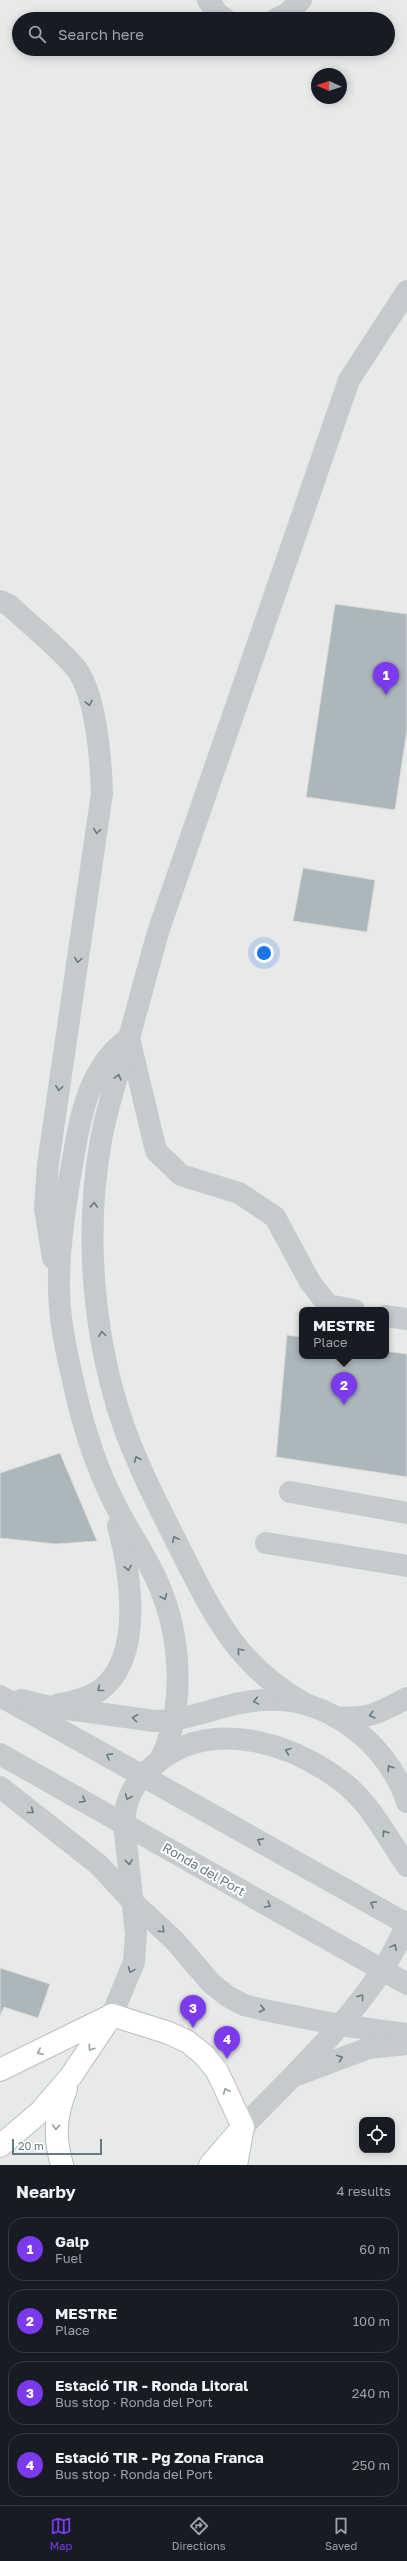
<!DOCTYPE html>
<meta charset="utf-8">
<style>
:root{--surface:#171b24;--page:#20242c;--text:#f1f3f6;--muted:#9ea1a6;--line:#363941;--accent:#7c3aed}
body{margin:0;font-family:"Golos Text",sans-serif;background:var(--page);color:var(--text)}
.controls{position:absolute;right:12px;bottom:12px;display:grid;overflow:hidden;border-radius:8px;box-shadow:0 2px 10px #0003}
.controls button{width:36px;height:36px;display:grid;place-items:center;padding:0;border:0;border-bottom:1px solid var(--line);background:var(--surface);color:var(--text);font:20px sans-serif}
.compass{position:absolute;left:311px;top:68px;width:36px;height:36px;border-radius:50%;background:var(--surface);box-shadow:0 2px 10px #0003;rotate:273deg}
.scale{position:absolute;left:12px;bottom:10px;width:90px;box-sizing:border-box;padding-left:4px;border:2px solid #647a83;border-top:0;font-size:11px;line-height:14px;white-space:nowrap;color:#647a83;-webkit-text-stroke:3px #fff;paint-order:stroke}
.you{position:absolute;left:264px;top:953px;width:14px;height:14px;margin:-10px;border:3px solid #fff;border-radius:50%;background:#1a73e8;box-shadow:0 0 0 6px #1a73e833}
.badge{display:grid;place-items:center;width:26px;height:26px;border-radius:50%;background:var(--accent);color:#fff;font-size:13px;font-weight:700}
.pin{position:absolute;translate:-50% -33px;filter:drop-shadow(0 1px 2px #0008)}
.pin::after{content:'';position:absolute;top:21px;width:14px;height:12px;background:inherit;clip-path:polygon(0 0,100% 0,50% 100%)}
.popup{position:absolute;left:299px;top:1307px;width:90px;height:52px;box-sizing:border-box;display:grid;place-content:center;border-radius:8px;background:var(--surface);filter:drop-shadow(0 1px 3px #0005);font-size:13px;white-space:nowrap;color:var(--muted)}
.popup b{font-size:15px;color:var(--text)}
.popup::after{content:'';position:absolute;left:50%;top:100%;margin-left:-8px;border:8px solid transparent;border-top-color:var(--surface)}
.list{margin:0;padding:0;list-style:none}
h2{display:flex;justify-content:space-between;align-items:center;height:52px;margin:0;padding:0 16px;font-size:17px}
h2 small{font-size:13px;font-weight:400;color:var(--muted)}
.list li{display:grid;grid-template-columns:26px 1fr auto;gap:12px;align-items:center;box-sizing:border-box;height:64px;margin:0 8px 8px;padding:0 8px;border:1px solid var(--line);border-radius:16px}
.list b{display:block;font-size:15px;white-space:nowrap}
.list p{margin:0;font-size:13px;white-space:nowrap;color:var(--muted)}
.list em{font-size:13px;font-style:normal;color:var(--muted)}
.icon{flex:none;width:22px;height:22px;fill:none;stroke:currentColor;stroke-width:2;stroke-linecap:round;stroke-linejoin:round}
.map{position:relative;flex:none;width:407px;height:2165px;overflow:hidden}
.search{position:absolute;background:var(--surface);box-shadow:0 2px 10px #0003;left:12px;right:12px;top:12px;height:44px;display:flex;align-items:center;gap:10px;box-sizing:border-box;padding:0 14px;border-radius:22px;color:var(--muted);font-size:15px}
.sheet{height:340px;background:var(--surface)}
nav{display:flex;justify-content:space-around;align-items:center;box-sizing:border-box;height:56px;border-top:1px solid var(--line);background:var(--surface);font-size:11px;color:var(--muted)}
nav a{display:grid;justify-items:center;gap:2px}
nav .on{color:var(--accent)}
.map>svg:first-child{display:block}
</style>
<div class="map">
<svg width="407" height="2165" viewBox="0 0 407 2165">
<rect width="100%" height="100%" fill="#faf9f8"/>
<!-- built -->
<path fill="#e8e9e9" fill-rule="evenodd" d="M 0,0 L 407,0 L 407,2165 L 0,2165 ZM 19,19 L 388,19 L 388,49 L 19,49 ZM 317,74 L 341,74 L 341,98 L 317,98 ZM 302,1310 L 386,1310 L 386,1356 L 302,1356 ZM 362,2120 L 392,2120 L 392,2150 L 362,2150 Z"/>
<!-- building -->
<g fill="#acb7bb" stroke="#dcdbda">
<path d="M 335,604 L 407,614 L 407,729 L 395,810 L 306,797 Z"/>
<path d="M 303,868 L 375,880 L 367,932 L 293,921 Z"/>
<path d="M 287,1335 L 302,1337 L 302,1356 L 386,1356 L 386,1351 L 407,1354 L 407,1477 L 276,1457 Z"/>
<path d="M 60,1453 L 97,1541 L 56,1544 L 0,1538 L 0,1473 Z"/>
<path d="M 0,1968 L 50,1984 L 38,2018 L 4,2007 L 0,2016 Z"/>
</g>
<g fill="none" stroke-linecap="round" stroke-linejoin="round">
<!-- major casing -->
<g stroke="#b6bdc0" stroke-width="24">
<g id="major">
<path d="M 0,2146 L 40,2112 L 71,2076 L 112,2015 L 169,2033 L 188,2042 L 204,2055 L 217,2071 L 243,2127 L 236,2165"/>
<path d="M 62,2165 C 54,2137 55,2116 66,2089"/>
<path d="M 210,2165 L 242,2128"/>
</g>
</g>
<!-- highway casing -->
<g stroke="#b8bdc0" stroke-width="24">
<path id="highway" d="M 0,2070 L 112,2015"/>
</g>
<!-- minor -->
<g stroke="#c5cbcd" stroke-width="22">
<path d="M 208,0 L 218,14 L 225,19"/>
<path d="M 276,19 L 287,14 L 301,0"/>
<path d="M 0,601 L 9,605 C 30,625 55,644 74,666 C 96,690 101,761 102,793 L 48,1164 L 45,1209 L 53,1258"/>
<path d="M 354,1310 L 328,1305 L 310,1282 L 275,1217 L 239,1193 L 181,1175 L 156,1151 L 129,1038 L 158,932 L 349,380 L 407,291"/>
<path d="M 386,1316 L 407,1319"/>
<path d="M 290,1492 L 407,1513"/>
<path d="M 266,1543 L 407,1566"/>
<path d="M 0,1696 L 407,1924"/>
<path d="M 21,1700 L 46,1706 L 155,1721 C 193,1721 227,1701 265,1700 C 328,1696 388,1744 407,1802"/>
<path d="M 59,1704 C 72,1702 88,1698 99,1691 C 145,1658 130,1571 118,1526"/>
<path d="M 335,1717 C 367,1720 379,1713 407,1698"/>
<path d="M 0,1754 L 407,1984"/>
<path d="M 161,1758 C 186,1706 181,1635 158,1583 C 145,1552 123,1524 109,1492 C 92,1456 80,1414 72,1376 C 66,1351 59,1313 59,1288 C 58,1248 66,1199 73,1159 C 81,1113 89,1067 129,1038 C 119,1071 107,1106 101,1140 C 84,1234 93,1340 125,1430 C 141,1473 162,1513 182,1553 C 214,1616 238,1666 302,1702"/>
<path d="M 0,1787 L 99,1865 L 134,1903 L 174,1940 L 211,1983 L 227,1996 L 244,2005 L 264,2010 L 340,2025 L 407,2034"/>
<path d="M 112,2015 L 134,1962 L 136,1934 L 124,1824 C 125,1798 134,1783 153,1766 C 207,1717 287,1741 340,1780 C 370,1802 386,1836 407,1866"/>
<path d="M 297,2075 L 369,2048 L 407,2044"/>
<path d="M 243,2127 C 296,2072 381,1994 407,1922"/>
</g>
<!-- major -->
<use href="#major" stroke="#fff" stroke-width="22"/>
<!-- highway -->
<use href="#highway" stroke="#fff" stroke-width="22"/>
</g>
<!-- one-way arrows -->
<defs><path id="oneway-chevron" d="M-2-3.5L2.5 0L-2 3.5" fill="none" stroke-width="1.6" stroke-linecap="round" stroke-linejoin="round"/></defs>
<g stroke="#647a83">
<use href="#oneway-chevron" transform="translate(89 703) rotate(78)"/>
<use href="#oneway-chevron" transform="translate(97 831) rotate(98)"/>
<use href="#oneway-chevron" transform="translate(78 960) rotate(98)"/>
<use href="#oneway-chevron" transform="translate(118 1077) rotate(-75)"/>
<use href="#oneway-chevron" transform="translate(59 1088) rotate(98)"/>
<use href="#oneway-chevron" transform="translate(94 1205) rotate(-88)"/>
<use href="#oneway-chevron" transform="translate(102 1334) rotate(-98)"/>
<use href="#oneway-chevron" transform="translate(137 1459) rotate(-113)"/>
<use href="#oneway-chevron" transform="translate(175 1539) rotate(-117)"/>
<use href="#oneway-chevron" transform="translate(128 1568) rotate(80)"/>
<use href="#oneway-chevron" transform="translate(164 1597) rotate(68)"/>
<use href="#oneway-chevron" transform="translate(240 1651) rotate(-130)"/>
<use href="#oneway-chevron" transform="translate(100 1689) rotate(142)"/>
<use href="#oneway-chevron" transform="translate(256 1701) rotate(170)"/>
<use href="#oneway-chevron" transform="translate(372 1715) rotate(164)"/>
<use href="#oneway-chevron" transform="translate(135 1718) rotate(-172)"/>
<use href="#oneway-chevron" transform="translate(288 1751) rotate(-158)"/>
<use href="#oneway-chevron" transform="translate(109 1756) rotate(-151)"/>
<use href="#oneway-chevron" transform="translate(390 1768) rotate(-122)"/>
<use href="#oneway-chevron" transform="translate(128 1797) rotate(112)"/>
<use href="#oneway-chevron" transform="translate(83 1800) rotate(29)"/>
<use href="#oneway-chevron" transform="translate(31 1811) rotate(38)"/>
<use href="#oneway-chevron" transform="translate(385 1833) rotate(-123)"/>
<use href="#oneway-chevron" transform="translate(260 1841) rotate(-151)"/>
<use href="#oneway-chevron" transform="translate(129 1862) rotate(83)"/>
<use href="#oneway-chevron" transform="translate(373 1904) rotate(-151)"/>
<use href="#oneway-chevron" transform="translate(268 1905) rotate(30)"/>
<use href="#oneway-chevron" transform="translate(162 1930) rotate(43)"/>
<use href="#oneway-chevron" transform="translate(394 1947) rotate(-62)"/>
<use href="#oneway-chevron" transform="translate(131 1970) rotate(111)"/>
<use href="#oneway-chevron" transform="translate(361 1997) rotate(-53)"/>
<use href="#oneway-chevron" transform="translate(262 2009) rotate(12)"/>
<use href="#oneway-chevron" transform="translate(340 2058) rotate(-20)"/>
</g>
<g stroke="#92a2a8">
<use href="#oneway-chevron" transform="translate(91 2048) rotate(124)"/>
<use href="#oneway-chevron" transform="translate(40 2052) rotate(154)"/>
<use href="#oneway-chevron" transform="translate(226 2091) rotate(-115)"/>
<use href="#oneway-chevron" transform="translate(56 2127) rotate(92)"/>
</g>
<g text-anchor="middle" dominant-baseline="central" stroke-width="4" stroke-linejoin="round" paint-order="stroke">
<!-- street labels -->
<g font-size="13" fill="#647a83" stroke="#fff">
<text transform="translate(204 1869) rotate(30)">Ronda del Port</text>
</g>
</g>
</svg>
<div class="controls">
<button><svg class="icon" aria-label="locate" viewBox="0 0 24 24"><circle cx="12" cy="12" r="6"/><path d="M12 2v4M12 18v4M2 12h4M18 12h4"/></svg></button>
</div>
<svg class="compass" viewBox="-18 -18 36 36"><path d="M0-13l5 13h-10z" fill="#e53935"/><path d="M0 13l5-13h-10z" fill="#9ea1a6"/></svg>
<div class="scale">20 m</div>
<div class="you"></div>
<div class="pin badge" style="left:386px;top:695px">1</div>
<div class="pin badge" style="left:344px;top:1405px">2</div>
<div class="popup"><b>MESTRE</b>Place</div>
<div class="pin badge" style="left:193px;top:2028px">3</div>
<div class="pin badge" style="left:227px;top:2059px">4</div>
<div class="search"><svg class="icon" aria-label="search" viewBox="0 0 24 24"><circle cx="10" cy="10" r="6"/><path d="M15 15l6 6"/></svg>Search here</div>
</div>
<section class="sheet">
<h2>Nearby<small>4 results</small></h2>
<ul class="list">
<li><span class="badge">1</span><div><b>Galp</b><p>Fuel</p></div><em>60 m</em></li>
<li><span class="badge">2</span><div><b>MESTRE</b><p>Place</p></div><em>100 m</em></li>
<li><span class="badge">3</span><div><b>Estació TIR - Ronda Litoral</b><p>Bus stop · Ronda del Port</p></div><em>240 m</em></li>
<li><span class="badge">4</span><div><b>Estació TIR - Pg Zona Franca</b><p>Bus stop · Ronda del Port</p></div><em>250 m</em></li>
</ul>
</section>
<nav>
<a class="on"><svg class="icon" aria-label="map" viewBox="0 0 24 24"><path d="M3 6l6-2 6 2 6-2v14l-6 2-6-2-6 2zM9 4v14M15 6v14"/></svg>Map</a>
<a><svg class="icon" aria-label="directions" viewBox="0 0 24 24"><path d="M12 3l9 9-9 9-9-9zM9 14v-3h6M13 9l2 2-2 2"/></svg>Directions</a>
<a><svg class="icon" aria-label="saved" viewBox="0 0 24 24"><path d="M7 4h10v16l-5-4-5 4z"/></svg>Saved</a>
</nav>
